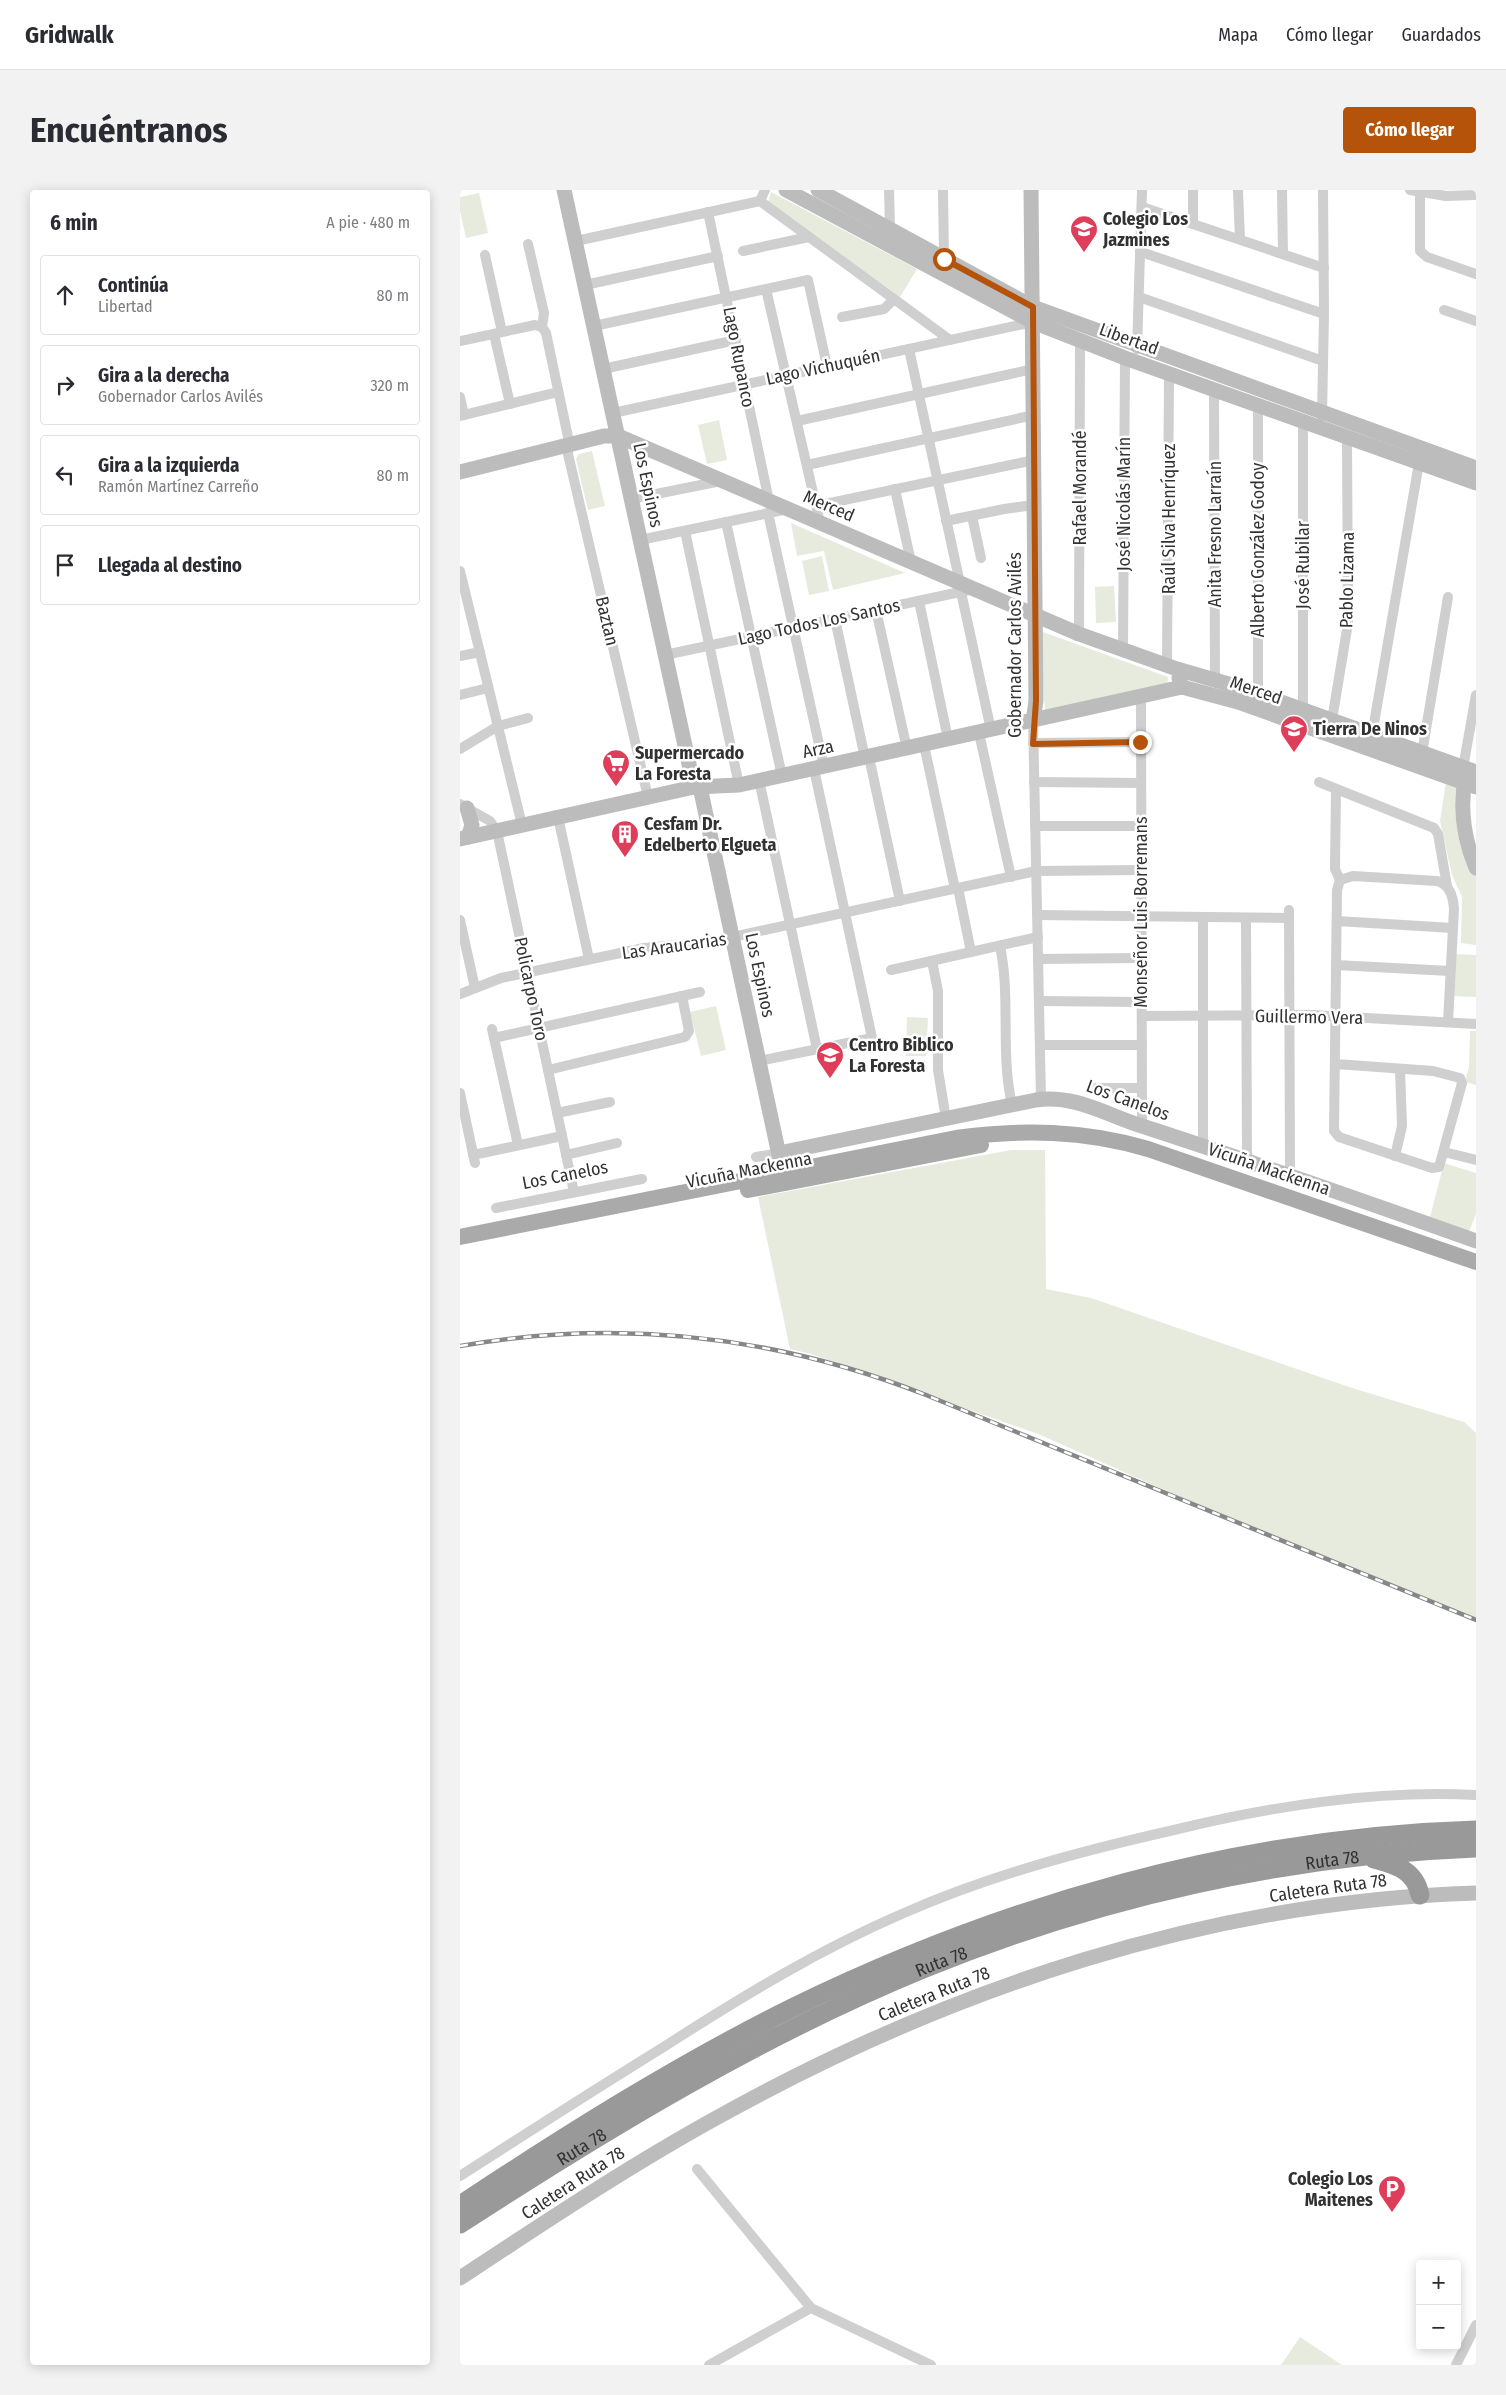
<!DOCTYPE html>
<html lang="es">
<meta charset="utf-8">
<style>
:root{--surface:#fff;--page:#f2f2f3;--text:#2b2b33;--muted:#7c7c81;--line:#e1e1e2;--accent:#b45309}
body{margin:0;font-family:"Fira Sans Condensed",sans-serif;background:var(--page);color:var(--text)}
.controls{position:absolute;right:15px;bottom:15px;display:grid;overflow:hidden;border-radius:5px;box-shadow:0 2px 12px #0003}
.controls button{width:45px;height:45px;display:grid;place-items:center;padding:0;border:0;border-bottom:1px solid var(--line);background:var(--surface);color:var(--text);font:25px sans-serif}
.stop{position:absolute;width:15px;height:15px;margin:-11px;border:4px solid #b45309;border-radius:50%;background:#fff}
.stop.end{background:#b45309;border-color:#fff;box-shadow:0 1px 5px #0008}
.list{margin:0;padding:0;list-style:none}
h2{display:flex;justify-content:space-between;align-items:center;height:65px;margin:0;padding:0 20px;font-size:21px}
h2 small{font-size:16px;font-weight:400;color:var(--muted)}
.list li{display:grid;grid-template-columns:32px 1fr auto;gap:15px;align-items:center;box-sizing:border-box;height:80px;margin:0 10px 10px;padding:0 10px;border:1px solid var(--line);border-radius:5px}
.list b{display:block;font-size:19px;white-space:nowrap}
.list p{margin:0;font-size:16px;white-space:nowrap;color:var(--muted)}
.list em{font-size:16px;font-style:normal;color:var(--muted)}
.icon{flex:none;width:28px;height:28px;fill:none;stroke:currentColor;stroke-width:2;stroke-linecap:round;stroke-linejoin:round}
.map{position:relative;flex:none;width:1016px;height:2175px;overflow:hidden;border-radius:5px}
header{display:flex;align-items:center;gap:30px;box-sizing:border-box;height:70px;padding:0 25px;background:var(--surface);border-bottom:1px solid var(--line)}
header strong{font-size:24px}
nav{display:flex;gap:28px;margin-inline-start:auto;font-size:18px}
.intro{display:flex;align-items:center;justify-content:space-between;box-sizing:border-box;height:120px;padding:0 30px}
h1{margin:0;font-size:35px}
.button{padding:12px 22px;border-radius:5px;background:var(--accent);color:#fff;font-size:18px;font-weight:700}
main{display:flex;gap:30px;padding:0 30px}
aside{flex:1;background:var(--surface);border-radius:5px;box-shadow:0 2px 12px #0003}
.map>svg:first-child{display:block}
</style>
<header>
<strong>Gridwalk</strong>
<nav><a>Mapa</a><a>Cómo llegar</a><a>Guardados</a></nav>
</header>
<div class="intro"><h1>Encuéntranos</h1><a class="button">Cómo llegar</a></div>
<main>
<aside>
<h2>6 min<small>A pie · 480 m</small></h2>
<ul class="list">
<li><svg class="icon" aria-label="ahead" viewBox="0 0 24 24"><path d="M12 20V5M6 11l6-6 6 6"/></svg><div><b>Continúa</b><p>Libertad</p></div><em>80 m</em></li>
<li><svg class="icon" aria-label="right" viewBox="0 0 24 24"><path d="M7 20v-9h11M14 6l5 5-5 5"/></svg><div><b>Gira a la derecha</b><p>Gobernador Carlos Avilés</p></div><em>320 m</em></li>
<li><svg class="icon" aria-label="left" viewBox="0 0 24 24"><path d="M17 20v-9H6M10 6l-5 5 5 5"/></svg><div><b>Gira a la izquierda</b><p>Ramón Martínez Carreño</p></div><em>80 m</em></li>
<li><svg class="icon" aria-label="arrive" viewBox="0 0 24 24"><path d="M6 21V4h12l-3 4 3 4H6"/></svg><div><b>Llegada al destino</b></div></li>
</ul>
</aside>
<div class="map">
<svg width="1016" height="2175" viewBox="0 0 1016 2175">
<rect width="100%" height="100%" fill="#fff"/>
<!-- green -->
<g fill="#e6ebde">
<path d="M 311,2 L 457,79 L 440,107 L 308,12 Z"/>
<path d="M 19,3 L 28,43 L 6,48 L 0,21 L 0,7 Z"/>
<path d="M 259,230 L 267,270 L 247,274 L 238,235 Z"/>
<path d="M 132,261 L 145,316 L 128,320 L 116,269 L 119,264 Z"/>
<path d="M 331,333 L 445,383 L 373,400 L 364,361 L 337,366 Z"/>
<path d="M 362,366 L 369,401 L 349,405 L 342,371 Z"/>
<path d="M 654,396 L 656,432 L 636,433 L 635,397 Z"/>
<path d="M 580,441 L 708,487 L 707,496 L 585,522 Z"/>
<path d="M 986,592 L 999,596 L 1016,684 L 1016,755 L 1001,753 L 1002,707 L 992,685 L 980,631 Z"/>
<path d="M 993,764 L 1016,765 L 1016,807 L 991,806 Z"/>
<path d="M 256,816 L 266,860 L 241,866 L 230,822 Z"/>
<path d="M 447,827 L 468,828 L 466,866 L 446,866 Z"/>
<path d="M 1010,841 L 1016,841 L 1016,895 L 1005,892 L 1009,877 Z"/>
<path d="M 551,960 L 585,960 L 586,1099 L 631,1108 L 892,1198 L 1004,1232 L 1016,1243 L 1016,1429 L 723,1308 L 578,1244 L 351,1164 L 330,1159 L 298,1007 Z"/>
<path d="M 984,973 L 1016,983 L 1016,1024 L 1008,1044 L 970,1027 Z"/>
<path d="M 840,2147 L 882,2175 L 821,2175 Z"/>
</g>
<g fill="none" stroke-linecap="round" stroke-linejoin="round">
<!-- street -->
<g stroke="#cfcfcf" stroke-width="10">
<path d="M 429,0 L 430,39"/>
<path d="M 483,0 L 484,69"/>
<path d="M 733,0 L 733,33"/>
<path d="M 778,0 L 780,49"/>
<path d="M 822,0 L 823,64"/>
<path d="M 950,0 L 986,6 L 1016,5"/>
<path d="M 960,2 L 960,61 L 967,67 L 1016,84"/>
<path d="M 300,11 L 490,150"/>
<path d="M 300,11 L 305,0"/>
<path d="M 682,17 L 864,78"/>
<path d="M 248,22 L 309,311"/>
<path d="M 116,51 L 300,11"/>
<path d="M 68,54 L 84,123 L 82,137 L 86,143 L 108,247 L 108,264 L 188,607"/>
<path d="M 283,61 L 349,47"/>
<path d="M 681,62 L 864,124"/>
<path d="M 25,65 L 42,142"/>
<path d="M 125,95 L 258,66"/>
<path d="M 306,99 L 360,333"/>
<path d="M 679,107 L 863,171"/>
<path d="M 984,120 L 1016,131"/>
<path d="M 382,127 L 424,119 L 434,109"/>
<path d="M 134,136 L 348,90 L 367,176"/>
<path d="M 34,144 L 50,214"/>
<path d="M 0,151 L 75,135 L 82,137"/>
<path d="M 449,159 L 500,393"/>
<path d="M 677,159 L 682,0"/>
<path d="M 143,179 L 276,150"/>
<path d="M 754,199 L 755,489"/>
<path d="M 0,207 L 4,225"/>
<path d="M 798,215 L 798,505"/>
<path d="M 153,223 L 573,132"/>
<path d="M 0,226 L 98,202"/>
<path d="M 862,226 L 864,124 L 863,0"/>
<path d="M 337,231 L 573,179"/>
<path d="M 347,275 L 574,225"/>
<path d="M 435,299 L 451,372"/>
<path d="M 171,309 L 261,291"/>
<path d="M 356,316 L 574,270"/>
<path d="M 308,323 L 364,577"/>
<path d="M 512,326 L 521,368"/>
<path d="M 486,331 L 544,319 L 574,315"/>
<path d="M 266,332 L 322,586"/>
<path d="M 225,341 L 279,595"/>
<path d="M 180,350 L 328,319"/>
<path d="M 0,381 L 62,635"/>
<path d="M 501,402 L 531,540"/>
<path d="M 459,411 L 488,549"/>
<path d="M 416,420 L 447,559"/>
<path d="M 375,429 L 405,568"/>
<path d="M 619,444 L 620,152"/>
<path d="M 663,459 L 665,168"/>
<path d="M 205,465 L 514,399"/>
<path d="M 0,466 L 20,462"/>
<path d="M 707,476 L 709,183"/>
<path d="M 0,505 L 28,498"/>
<path d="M 681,507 L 682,937"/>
<path d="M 843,520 L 843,231"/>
<path d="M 872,530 L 888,433 L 887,248"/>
<path d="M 573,531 L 581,909"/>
<path d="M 519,543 L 551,687"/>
<path d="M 912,545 L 959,273"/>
<path d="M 573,553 L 680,552"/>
<path d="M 464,555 L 495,699"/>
<path d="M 0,559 L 38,536 L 68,528"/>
<path d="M 962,563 L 988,407"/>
<path d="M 409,567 L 440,711"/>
<path d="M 1003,578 L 1016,505"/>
<path d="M 299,590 L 357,859"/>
<path d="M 574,592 L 681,593"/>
<path d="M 859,592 L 974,638 L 978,644 L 987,696"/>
<path d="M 876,599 L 875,679 L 880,690"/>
<path d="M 0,614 L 30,631 L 37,641 L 114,1002"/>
<path d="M 98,627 L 129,769"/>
<path d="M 575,636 L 681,636"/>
<path d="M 880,690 L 893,686 L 977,691 C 990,695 993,706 994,719 L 988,832"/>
<path d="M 498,698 L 511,762"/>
<path d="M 829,720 L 830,986"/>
<path d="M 577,725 L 829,728"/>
<path d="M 743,728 L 743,956"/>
<path d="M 786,728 L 787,971"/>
<path d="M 0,730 L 15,798"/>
<path d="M 877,731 L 993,738"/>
<path d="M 540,756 C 551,808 540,862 552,915"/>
<path d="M 578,769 L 681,768"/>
<path d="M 472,771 L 478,801 L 478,880 L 486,929"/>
<path d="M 876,775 L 990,781"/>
<path d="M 431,780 L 578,747"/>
<path d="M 0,804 L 41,788 L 184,758 L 250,752 L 576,681 L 681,680"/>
<path d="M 579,811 L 682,812"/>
<path d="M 682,826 L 852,825 L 1016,834"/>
<path d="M 32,839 L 58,955"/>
<path d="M 34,848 L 240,802"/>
<path d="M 580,855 L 682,855"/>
<path d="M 299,871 L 412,848 L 354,579"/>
<path d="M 876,874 L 973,881 L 1000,888 L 1002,893 L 979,977 L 972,978 L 879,947 L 874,941 L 877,700 L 880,690"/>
<path d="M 88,880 L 225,847 L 229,841 L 222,806"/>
<path d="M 635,898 L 682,898"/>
<path d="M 0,903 L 15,973"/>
<path d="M 97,923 L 150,912"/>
<path d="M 984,962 L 1016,970"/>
<path d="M 13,965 L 102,946"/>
<path d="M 106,965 L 157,953"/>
<path d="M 935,966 L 942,936 L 940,879"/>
<path d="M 296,967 L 319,963"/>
<path d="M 36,1018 L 182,989"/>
<path d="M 237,1979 L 351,2118 L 471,2175"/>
<path d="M 0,1986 C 67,1943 134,1900 202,1858 C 280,1808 358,1760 444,1723 C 531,1685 621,1661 714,1640 C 813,1616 914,1600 1016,1605"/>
<path d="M 249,2175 L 351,2118"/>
<path d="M 996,2175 L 1016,2135"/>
</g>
<!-- secondary -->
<g stroke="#bcbcbc" stroke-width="15">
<path d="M 104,0 L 234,597"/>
<path d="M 326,0 L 573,132 L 665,168 L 1016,293"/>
<path d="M 358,0 L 573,117 L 1016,278"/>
<path d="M 571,0 L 576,511 L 573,531"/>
<path d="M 0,282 L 144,246 L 158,246 L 619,444 L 717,479 L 782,498 L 1016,582"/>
<path d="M 719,488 L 722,497 L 778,512 L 1016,597"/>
<path d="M 1006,585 C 999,617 1004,649 1016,678"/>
<path d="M 240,597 L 325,993"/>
<path d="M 7,618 L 12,635 L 8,647"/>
<path d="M 0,649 L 234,597 L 279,595 L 722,497"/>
<path d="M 319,963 L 576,910 C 616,904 648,926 685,937 C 796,973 906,1012 1016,1051"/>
<path d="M 0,2088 C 85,2032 169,1976 258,1927 C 490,1798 750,1711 1016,1703"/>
</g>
<!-- primary -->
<g stroke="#aaa" stroke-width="16">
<path d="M 288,1000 L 521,955"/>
<path d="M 0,1047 L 496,948 C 562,939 624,940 688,959 L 1016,1072"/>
</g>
<!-- highway -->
<g stroke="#999" stroke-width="19">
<path d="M 914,1669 C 936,1675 955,1680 960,1705"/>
<path d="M 0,2015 C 108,1944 217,1875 332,1818 C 545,1714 778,1647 1016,1640"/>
<path id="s1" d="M 0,2034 C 148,1938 300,1846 463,1779 C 639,1707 827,1665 1016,1658"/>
</g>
<!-- rail casing -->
<g stroke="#878787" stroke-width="4.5">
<path id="rail" d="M 0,1156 C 159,1128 316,1146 466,1205 L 1016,1430"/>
</g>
<!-- rail -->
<use href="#rail" stroke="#fff" stroke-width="2.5" stroke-dasharray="8" stroke-linecap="butt"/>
</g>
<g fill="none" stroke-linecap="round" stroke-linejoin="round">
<!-- route -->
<path stroke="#b45309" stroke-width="6" d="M 484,69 L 573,117 L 576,511 L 573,554 L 680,552"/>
</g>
<!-- icons -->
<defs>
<g id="school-pin" transform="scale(1.4375)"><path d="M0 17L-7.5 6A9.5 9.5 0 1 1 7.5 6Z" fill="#de3e59" stroke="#fff"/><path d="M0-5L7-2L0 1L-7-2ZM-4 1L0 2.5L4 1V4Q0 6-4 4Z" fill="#fff"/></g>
<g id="supermarket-pin" transform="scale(1.4375)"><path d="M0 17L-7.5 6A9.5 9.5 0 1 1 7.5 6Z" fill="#de3e59" stroke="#fff"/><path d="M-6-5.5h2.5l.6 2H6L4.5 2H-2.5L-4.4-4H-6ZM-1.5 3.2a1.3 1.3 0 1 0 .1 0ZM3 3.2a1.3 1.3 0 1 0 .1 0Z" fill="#fff"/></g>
<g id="building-pin" transform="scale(1.4375)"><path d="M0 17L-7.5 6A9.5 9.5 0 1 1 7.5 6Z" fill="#de3e59" stroke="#fff"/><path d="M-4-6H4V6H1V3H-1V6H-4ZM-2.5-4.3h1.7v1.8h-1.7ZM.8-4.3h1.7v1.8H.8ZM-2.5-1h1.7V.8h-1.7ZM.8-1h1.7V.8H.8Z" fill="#fff"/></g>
<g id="parking-pin" transform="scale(1.4375)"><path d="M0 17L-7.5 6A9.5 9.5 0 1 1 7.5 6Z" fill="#de3e59" stroke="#fff"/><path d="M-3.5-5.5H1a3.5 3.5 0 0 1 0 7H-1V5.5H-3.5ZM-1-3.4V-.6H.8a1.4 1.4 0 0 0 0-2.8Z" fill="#fff"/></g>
</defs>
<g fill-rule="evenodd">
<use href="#school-pin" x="624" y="39"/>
<use href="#school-pin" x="834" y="539"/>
<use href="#supermarket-pin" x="156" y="573"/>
<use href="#building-pin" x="165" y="644"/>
<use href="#school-pin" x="370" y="865"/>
<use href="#parking-pin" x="932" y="1999"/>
</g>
<g text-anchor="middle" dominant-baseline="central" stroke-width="5" stroke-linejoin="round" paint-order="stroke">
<!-- poi labels -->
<g font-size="18" font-weight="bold" fill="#323232" stroke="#fff" text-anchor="start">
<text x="643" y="29">Colegio Los<tspan x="643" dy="21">Jazmines</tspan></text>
<text x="853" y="539">Tierra De Ninos</text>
<text x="175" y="563">Supermercado<tspan x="175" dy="21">La Foresta</tspan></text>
<text x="184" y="634">Cesfam Dr.<tspan x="184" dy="21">Edelberto Elgueta</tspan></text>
<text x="389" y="855">Centro Biblico<tspan x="389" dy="21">La Foresta</tspan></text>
<text x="913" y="1989" text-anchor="end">Colegio Los<tspan x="913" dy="21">Maitenes</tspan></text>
</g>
<!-- street labels -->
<g font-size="18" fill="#323232" stroke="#fff">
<text transform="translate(669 149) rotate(20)">Libertad</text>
<text transform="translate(279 167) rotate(79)">Lago Rupanco</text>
<text transform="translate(363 177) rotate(-12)">Lago Vichuquén</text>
<text transform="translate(188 295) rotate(78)">Los Espinos</text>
<text transform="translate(620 298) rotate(-90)">Rafael Morandé</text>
<text transform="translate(664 314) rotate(-90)">José Nicolás Marín</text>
<text transform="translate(369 316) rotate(23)">Merced</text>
<text transform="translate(709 329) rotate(-90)">Raúl Silva Henríquez</text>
<text transform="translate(755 344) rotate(-90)">Anita Fresno Larraín</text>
<text transform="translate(798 360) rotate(-90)">Alberto González Godoy</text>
<text transform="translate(843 375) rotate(-90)">José Rubilar</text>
<text transform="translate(887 390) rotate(-89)">Pablo Lizama</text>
<text transform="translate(147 431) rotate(77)">Baztan</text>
<text transform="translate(359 432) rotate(-12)">Lago Todos Los Santos</text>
<text transform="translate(555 455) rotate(-90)">Gobernador Carlos Avilés</text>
<text transform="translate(796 500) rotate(19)">Merced</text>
<text transform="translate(358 559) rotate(-12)">Arza</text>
<text transform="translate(681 722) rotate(-90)">Monseñor Luis Borremans</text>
<text transform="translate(214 756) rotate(-8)">Las Araucarias</text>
<text transform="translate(300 785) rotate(78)">Los Espinos</text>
<text transform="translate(71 799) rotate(78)">Policarpo Toro</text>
<text transform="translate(849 827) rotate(1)">Guillermo Vera</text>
<text transform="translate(668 910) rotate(20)">Los Canelos</text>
<text transform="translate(809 979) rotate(19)">Vicuña Mackenna</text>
<text transform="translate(289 980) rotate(-11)">Vicuña Mackenna</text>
<text transform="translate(105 985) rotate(-11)">Los Canelos</text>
<text stroke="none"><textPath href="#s1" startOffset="954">Ruta 78</textPath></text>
<text transform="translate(868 1698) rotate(-8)">Caletera Ruta 78</text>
<text stroke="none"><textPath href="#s1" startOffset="549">Ruta 78</textPath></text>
<text transform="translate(474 1804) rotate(-22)">Caletera Ruta 78</text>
<text stroke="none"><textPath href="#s1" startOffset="144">Ruta 78</textPath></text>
<text transform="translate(113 1993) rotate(-33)">Caletera Ruta 78</text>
</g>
</g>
</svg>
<div class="controls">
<button>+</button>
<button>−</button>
</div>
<div class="stop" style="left:484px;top:69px"></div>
<div class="stop end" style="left:680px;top:552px"></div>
</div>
</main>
